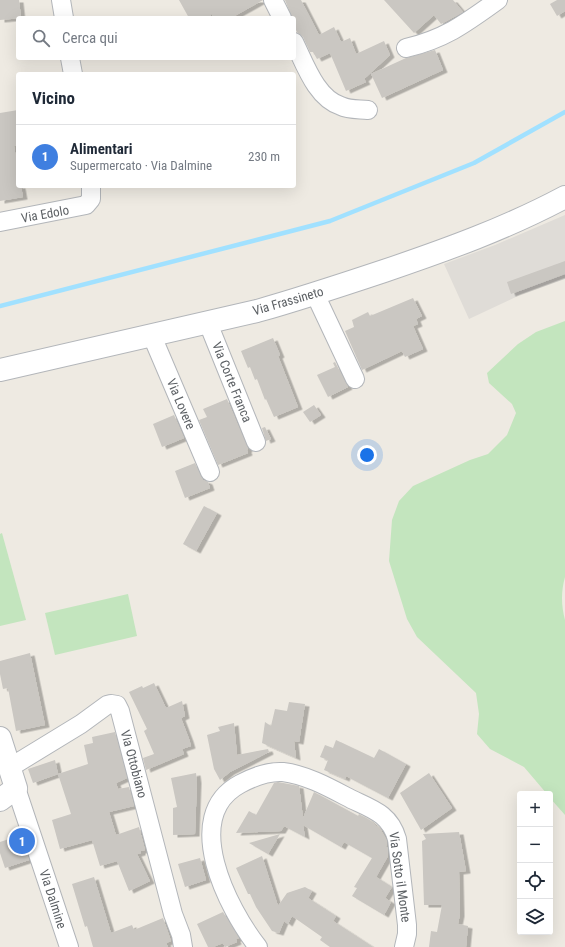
<!DOCTYPE html>
<html lang="it">
<meta charset="utf-8">
<style>
:root{--surface:#fff;--page:#f6f6f7;--text:#1f2937;--muted:#747a83;--line:#e0e1e3;--accent:#e92d35}
body{margin:0;font-family:"Roboto Condensed",sans-serif;background:var(--page);color:var(--text)}
.controls{position:absolute;right:12px;bottom:12px;display:grid;overflow:hidden;border-radius:4px;box-shadow:0 4px 16px #0002}
.controls button{width:36px;height:36px;display:grid;place-items:center;padding:0;border:0;border-bottom:1px solid var(--line);background:var(--surface);color:var(--text);font:20px sans-serif}
.you{position:absolute;left:367px;top:455px;width:14px;height:14px;margin:-10px;border:3px solid #fff;border-radius:50%;background:#1a73e8;box-shadow:0 0 0 6px #1a73e833}
.badge{display:grid;place-items:center;width:26px;height:26px;border-radius:50%;background:var(--accent);color:#fff;font-size:13px;font-weight:700}
.pin{position:absolute;translate:-50% -50%;border:2px solid #fff;box-shadow:0 1px 4px #0006}
.list{margin:0;padding:0;list-style:none}
h2{display:flex;justify-content:space-between;align-items:center;height:52px;margin:0;padding:0 16px;font-size:17px}
h2 small{font-size:13px;font-weight:400;color:var(--muted)}
.list li{display:grid;grid-template-columns:26px 1fr auto;gap:12px;align-items:center;box-sizing:border-box;height:64px;padding:0 16px;border-top:1px solid var(--line)}
.list b{display:block;font-size:15px;white-space:nowrap}
.list p{margin:0;font-size:13px;white-space:nowrap;color:var(--muted)}
.list em{font-size:13px;font-style:normal;color:var(--muted)}
.icon{flex:none;width:22px;height:22px;fill:none;stroke:currentColor;stroke-width:2;stroke-linecap:round;stroke-linejoin:round}
.map{position:relative;flex:none;width:565px;height:947px;overflow:hidden}
.search{position:absolute;background:var(--surface);box-shadow:0 4px 16px #0002;left:16px;top:16px;width:280px;height:44px;display:flex;align-items:center;gap:10px;box-sizing:border-box;padding:0 14px;border-radius:4px;color:var(--muted);font-size:15px}
.panel{position:absolute;background:var(--surface);box-shadow:0 4px 16px #0002;left:16px;top:72px;width:280px;height:116px;border-radius:4px}
.map>svg:first-child{display:block}
</style>
<div class="map">
<svg width="565" height="947" viewBox="0 0 565 947">
<defs>
<filter id="shadow"><feDropShadow dx="4.5" dy="2.5" stdDeviation="0" flood-color="#0004"/></filter>
</defs>
<rect width="100%" height="100%" fill="#eeeae2"/>
<!-- industrial -->
<path fill="#dfdcd7" d="M 565,215 L 565,279 L 520,295 L 469,319 L 444,264 L 495,245 Z"/>
<!-- green -->
<g fill="#c3e5be">
<path d="M 565,321 L 565,577 C 561,591 561,605 565,620 L 565,815 L 550,798 L 550,794 L 547,794 L 524,767 L 490,749 L 477,734 L 479,714 L 476,693 L 417,637 L 407,619 L 389,561 L 392,520 L 399,501 L 413,486 L 470,460 L 488,454 L 507,435 L 516,413 L 512,404 L 489,383 L 487,373 L 518,344 L 536,332 Z"/>
<path d="M 2,533 L 26,620 L 0,626 L 0,534 Z"/>
<path d="M 128,594 L 137,636 L 55,655 L 45,613 Z"/>
</g>
<g fill="none" stroke-linecap="round" stroke-linejoin="round">
<!-- stream -->
<path stroke="#a1e1ff" stroke-width="4.5" d="M 0,306 L 330,221 L 474,163 L 565,112"/>
</g>
<!-- building -->
<g fill="#cac7c2" filter="url(#shadow)">
<path d="M 0,0 L 19,0 L 21,18 L 0,20 Z"/>
<path d="M 179,0 L 263,0 L 231,18 L 214,18 L 211,13 L 211,18 L 189,18 Z"/>
<path d="M 285,0 L 301,0 L 319,35 L 334,27 L 341,42 L 350,38 L 356,54 L 384,41 L 390,55 L 364,79 L 366,82 L 346,91 L 330,53 L 317,59 L 313,52 L 310,52 L 303,37 L 297,32 L 294,26 L 294,18 L 292,18 Z"/>
<path d="M 384,0 L 453,0 L 463,12 L 441,24 L 434,15 L 414,33 Z"/>
<path d="M 557,0 L 565,0 L 565,11 L 557,16 L 550,4 Z"/>
<path d="M 435,50 L 443,70 L 382,98 L 371,74 L 406,58 Z"/>
<path d="M 18,110 L 18,145 L 14,146 L 18,170 L 18,186 L 21,186 L 23,197 L 0,201 L 0,113 Z"/>
<path d="M 565,261 L 565,274 L 511,294 L 507,282 Z"/>
<path d="M 413,298 L 422,316 L 416,319 L 418,324 L 413,326 L 423,349 L 405,357 L 402,351 L 362,370 L 345,331 L 354,327 L 352,320 L 368,312 L 370,316 Z"/>
<path d="M 273,338 L 280,355 L 278,356 L 298,407 L 274,417 L 266,399 L 265,400 L 257,379 L 255,380 L 250,367 L 248,368 L 241,351 Z"/>
<path d="M 335,362 L 348,387 L 328,397 L 317,375 L 335,367 L 333,363 Z"/>
<path d="M 227,399 L 248,449 L 247,450 L 248,453 L 218,465 L 199,420 L 207,417 L 203,409 Z"/>
<path d="M 314,405 L 321,415 L 310,422 L 303,412 Z"/>
<path d="M 174,415 L 184,438 L 162,447 L 153,424 Z"/>
<path d="M 265,427 L 271,439 L 266,441 L 262,428 Z"/>
<path d="M 195,463 L 201,476 L 203,480 L 208,482 L 210,488 L 185,498 L 175,471 Z"/>
<path d="M 204,506 L 217,513 L 196,551 L 183,544 Z"/>
<path d="M 30,653 L 45,725 L 16,731 L 8,688 L 3,689 L 0,674 L 0,661 Z"/>
<path d="M 154,683 L 166,708 L 182,701 L 185,716 L 181,718 L 189,739 L 191,746 L 182,749 L 184,754 L 146,770 L 143,758 L 154,754 L 144,731 L 147,729 L 129,692 L 142,686 L 143,688 Z"/>
<path d="M 289,702 L 305,704 L 299,742 L 294,741 L 296,758 L 262,743 L 265,722 L 271,726 L 275,709 L 287,711 Z"/>
<path d="M 234,723 L 237,755 L 268,749 L 269,752 L 230,772 L 220,780 L 214,769 L 207,735 L 220,731 L 218,727 Z"/>
<path d="M 115,732 L 127,778 L 116,783 L 118,789 L 129,787 L 134,806 L 109,812 L 116,835 L 139,827 L 145,850 L 141,851 L 141,853 L 137,854 L 150,881 L 129,891 L 117,861 L 100,866 L 92,840 L 60,849 L 52,820 L 71,814 L 58,774 L 88,764 L 84,745 L 93,743 L 92,737 Z"/>
<path d="M 336,740 L 374,758 L 379,749 L 406,764 L 388,798 L 346,776 L 345,779 L 324,770 L 328,760 L 320,757 L 325,745 L 333,748 Z"/>
<path d="M 55,760 L 58,774 L 33,783 L 28,769 Z"/>
<path d="M 196,773 L 197,781 L 195,834 L 173,835 L 173,808 L 177,807 L 171,778 Z"/>
<path d="M 429,773 L 452,808 L 421,830 L 400,793 Z"/>
<path d="M 278,782 L 299,786 L 303,818 L 314,792 L 358,816 L 359,814 L 368,819 L 381,830 L 387,841 L 386,847 L 388,848 L 388,856 L 376,877 L 392,887 L 385,898 L 391,902 L 384,915 L 352,896 L 357,888 L 354,887 L 372,858 L 344,842 L 341,847 L 303,825 L 305,837 L 284,826 L 281,831 L 236,833 L 249,811 L 256,815 L 274,783 Z"/>
<path d="M 459,832 L 466,871 L 459,872 L 460,914 L 458,924 L 468,926 L 466,947 L 429,947 L 431,931 L 437,932 L 442,905 L 424,905 L 422,841 L 426,839 L 423,834 Z"/>
<path d="M 280,834 L 268,854 L 249,843 Z"/>
<path d="M 21,835 L 29,860 L 5,868 L 0,853 L 0,842 Z"/>
<path d="M 262,856 L 278,906 L 287,893 L 305,887 L 312,891 L 308,898 L 336,916 L 333,921 L 373,947 L 330,947 L 320,940 L 322,937 L 292,916 L 288,924 L 284,921 L 279,933 L 272,931 L 256,907 L 250,894 L 248,894 L 236,868 Z"/>
<path d="M 200,858 L 206,880 L 185,887 L 178,864 Z"/>
<path d="M 94,877 L 111,933 L 132,925 L 134,930 L 163,918 L 171,941 L 166,943 L 168,947 L 93,947 L 87,926 L 85,927 L 72,884 Z"/>
<path d="M 223,912 L 239,938 L 236,939 L 237,942 L 225,947 L 223,943 L 213,947 L 208,947 L 197,924 Z"/>
</g>
<g fill="none" stroke-linecap="round" stroke-linejoin="round">
<!-- minor casing -->
<g stroke="#b3b6ba" stroke-width="20">
<g id="minor">
<path d="M 61,0 L 64,18"/>
<path d="M 273,0 L 282,18"/>
<path d="M 294,42 C 305,64 316,98 341,106 C 349,110 359,109 368,110"/>
<path d="M 406,48 C 445,39 466,23 498,0"/>
<path d="M 70,58 L 73,74"/>
<path d="M 0,222 L 86,205 L 91,199 L 91,186"/>
<path d="M 315,294 L 355,379"/>
<path d="M 208,323 L 256,442"/>
<path d="M 152,336 L 210,472"/>
<path d="M 9,768 L 81,724 L 107,705 L 111,704 L 117,705 L 120,711 L 173,914 L 181,935 L 183,947"/>
<path d="M 16,788 L 69,947"/>
<path d="M 258,947 C 228,909 180,816 240,784 C 253,777 268,771 283,772 C 307,775 330,788 351,799 C 372,809 390,814 397,839 L 407,925 L 407,934 L 404,947"/>
</g>
</g>
<!-- tertiary casing -->
<g stroke="#b3b6ba" stroke-width="24">
<g id="tertiary">
<path d="M 0,370 L 257,311 C 300,299 342,285 384,271 C 446,250 507,228 565,197"/>
<path d="M 0,738 L 16,788 L 0,800"/>
</g>
</g>
<!-- minor -->
<use href="#minor" stroke="#fff" stroke-width="18"/>
<!-- tertiary -->
<use href="#tertiary" stroke="#fff" stroke-width="22"/>
</g>
<g text-anchor="middle" dominant-baseline="central" stroke-width="3.5" stroke-linejoin="round" paint-order="stroke">
<!-- street labels -->
<g font-size="13" fill="#5b5f63" stroke="#fff">
<text transform="translate(45 214) rotate(-10)">Via Edolo</text>
<text transform="translate(288 301) rotate(-16)">Via Frassineto</text>
<text transform="translate(232 382) rotate(68)">Via Corte Franca</text>
<text transform="translate(181 404) rotate(67)">Via Lovere</text>
<text transform="translate(134 764) rotate(75)">Via Ottobiano</text>
<text transform="translate(400 877) rotate(82)">Via Sotto il Monte</text>
<text transform="translate(53 899) rotate(72)">Via Dalmine</text>
</g>
</g>
</svg>
<div class="controls">
<button>+</button>
<button>−</button>
<button><svg class="icon" aria-label="locate" viewBox="0 0 24 24"><circle cx="12" cy="12" r="6"/><path d="M12 2v4M12 18v4M2 12h4M18 12h4"/></svg></button>
<button><svg class="icon" aria-label="layers" viewBox="0 0 24 24"><path d="M12 4l9 5-9 5-9-5zM3 14l9 5 9-5"/></svg></button>
</div>
<div class="you"></div>
<div class="pin badge" style="left:22px;top:841px;background:#3f7fe0">1</div>
<div class="search"><svg class="icon" aria-label="search" viewBox="0 0 24 24"><circle cx="10" cy="10" r="6"/><path d="M15 15l6 6"/></svg>Cerca qui</div>
<section class="panel">
<h2>Vicino<small></small></h2>
<ul class="list">
<li><span class="badge" style="background:#3f7fe0">1</span><div><b>Alimentari</b><p>Supermercato · Via Dalmine</p></div><em>230 m</em></li>
</ul>
</section>
</div>
